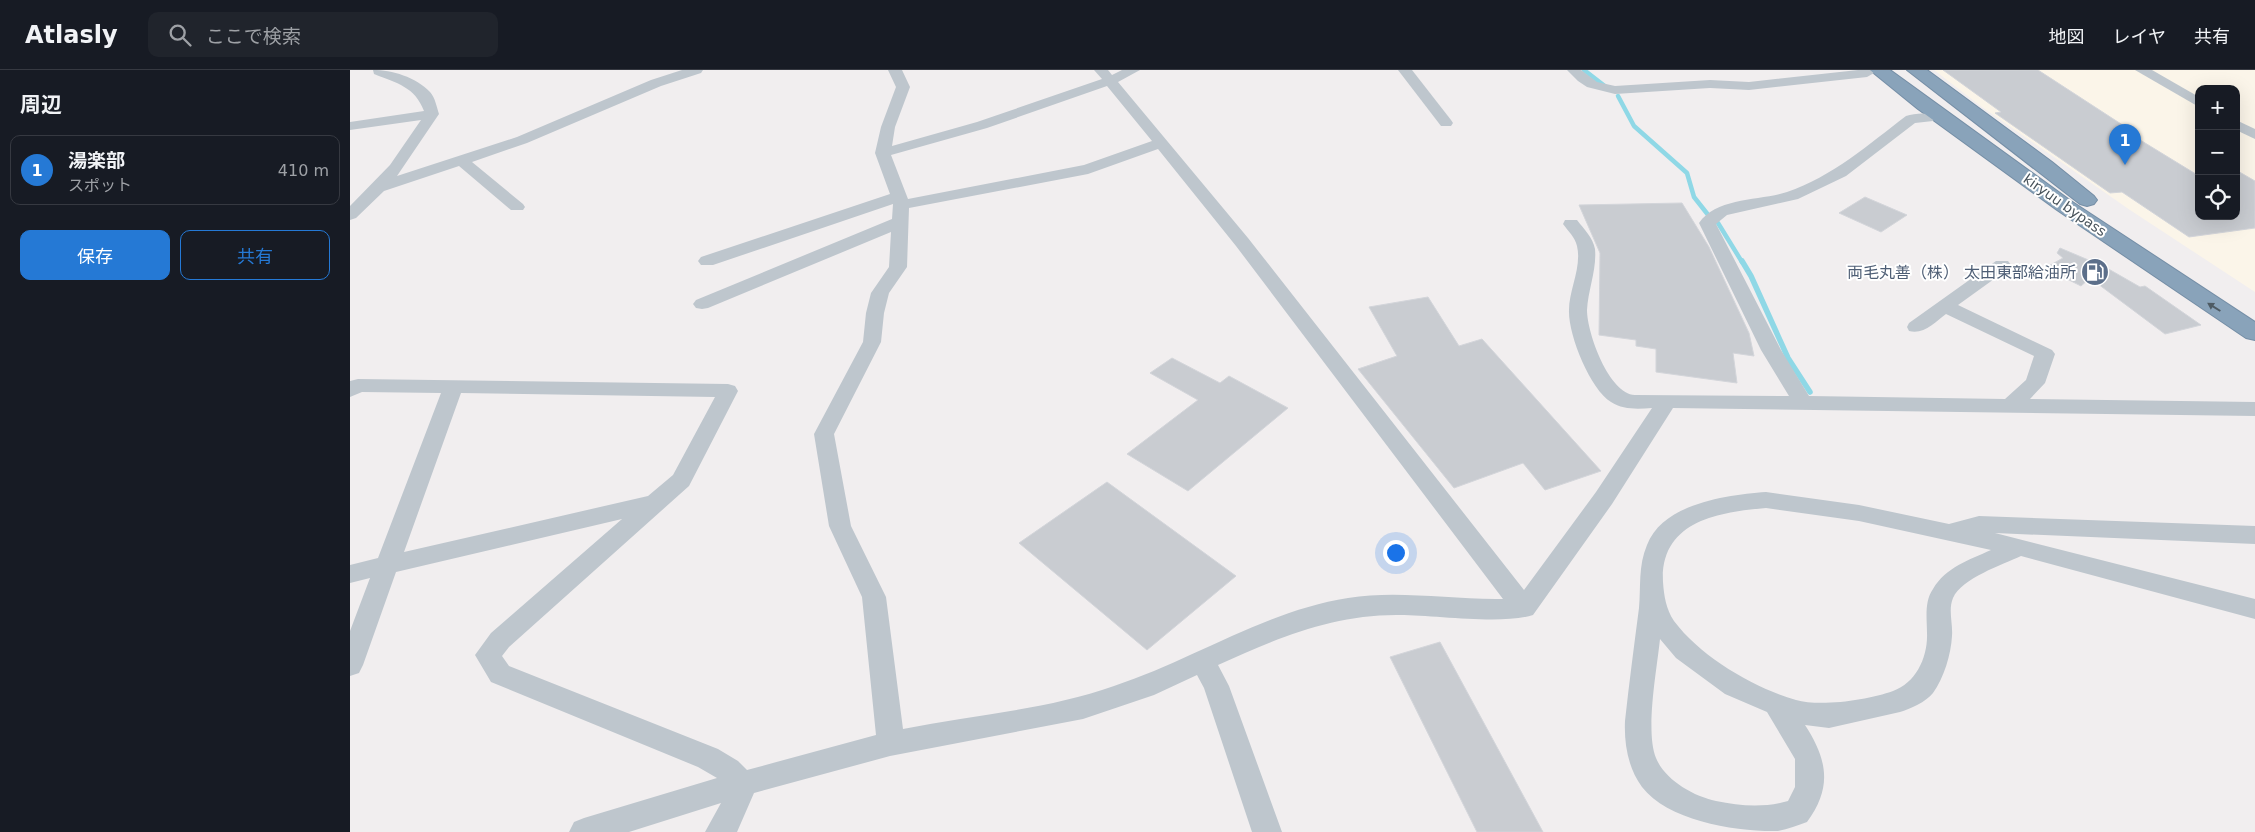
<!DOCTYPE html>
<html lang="ja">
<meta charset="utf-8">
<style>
:root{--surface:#171b24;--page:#20242c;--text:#f1f3f6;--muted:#9ea1a6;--line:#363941;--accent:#2579d5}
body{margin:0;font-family:"DejaVu Sans","Noto Sans JP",sans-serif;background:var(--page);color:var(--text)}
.controls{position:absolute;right:15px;top:15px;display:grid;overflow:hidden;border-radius:10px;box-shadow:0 5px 20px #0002}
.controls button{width:45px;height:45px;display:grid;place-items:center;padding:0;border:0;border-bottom:1px solid var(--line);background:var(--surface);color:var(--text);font:25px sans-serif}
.you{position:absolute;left:1045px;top:482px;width:18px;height:18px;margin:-12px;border:4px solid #fff;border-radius:50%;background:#1a73e8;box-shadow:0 0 0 8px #1a73e833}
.badge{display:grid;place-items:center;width:32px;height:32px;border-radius:50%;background:var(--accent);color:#fff;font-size:16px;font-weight:700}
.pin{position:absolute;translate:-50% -41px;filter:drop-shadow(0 1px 2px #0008)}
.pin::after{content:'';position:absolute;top:26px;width:18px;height:15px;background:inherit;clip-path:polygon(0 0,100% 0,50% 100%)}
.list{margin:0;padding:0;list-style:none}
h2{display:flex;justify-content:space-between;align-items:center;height:65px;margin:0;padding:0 20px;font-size:21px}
h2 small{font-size:16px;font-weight:400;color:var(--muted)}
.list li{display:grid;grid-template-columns:32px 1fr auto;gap:15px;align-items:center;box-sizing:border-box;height:70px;margin:0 10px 10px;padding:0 10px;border:1px solid var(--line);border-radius:10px}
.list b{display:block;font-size:19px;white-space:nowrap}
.list p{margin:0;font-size:16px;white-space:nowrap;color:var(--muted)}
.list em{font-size:16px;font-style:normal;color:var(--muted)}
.actions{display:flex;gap:10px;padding:15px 20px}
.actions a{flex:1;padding:11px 0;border:1px solid var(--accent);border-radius:10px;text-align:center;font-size:18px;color:var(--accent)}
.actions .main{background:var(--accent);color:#fff}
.icon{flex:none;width:28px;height:28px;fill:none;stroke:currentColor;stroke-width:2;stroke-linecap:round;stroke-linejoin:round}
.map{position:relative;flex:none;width:1905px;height:762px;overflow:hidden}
header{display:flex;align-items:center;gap:30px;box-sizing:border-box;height:70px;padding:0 25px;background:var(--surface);border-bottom:1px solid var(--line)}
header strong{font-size:24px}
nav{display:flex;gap:28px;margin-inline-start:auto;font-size:18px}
.search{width:350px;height:45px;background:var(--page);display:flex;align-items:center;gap:12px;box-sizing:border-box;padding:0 18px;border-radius:10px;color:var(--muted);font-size:19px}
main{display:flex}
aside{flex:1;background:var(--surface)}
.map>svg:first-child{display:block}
</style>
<header>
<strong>Atlasly</strong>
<div class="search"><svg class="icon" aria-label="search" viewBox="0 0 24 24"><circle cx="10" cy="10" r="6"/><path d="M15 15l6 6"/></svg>ここで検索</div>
<nav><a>地図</a><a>レイヤ</a><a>共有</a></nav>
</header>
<main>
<aside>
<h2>周辺<small></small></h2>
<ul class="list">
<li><span class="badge">1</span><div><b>湯楽部</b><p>スポット</p></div><em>410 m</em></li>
</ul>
<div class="actions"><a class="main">保存</a><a>共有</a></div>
</aside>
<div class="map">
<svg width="1905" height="762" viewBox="0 0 1905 762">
<rect width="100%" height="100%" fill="#f1eeef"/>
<!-- commercial -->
<path fill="#fbf5e9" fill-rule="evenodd" d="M 1584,0 L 1905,0 L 1905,222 L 1780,140 L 1632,37 ZM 1849,19 L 1886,19 L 1886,146 L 1849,146 Z"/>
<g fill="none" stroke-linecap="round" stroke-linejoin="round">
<!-- stream-far1 -->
<g stroke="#8fd8e6" stroke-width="4.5">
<path d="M 1234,0 L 1256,17"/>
<path d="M 1268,26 L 1284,56 L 1337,103 L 1344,127 L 1359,146"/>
<path d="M 1368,153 L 1392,192"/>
</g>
<!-- stream -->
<path stroke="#8fd8e6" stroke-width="5.5" d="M 1392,191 L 1401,206 L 1438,288 L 1460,322"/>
</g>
<!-- building -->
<g fill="#c9ccd1" stroke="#d3d5da">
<path d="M 1593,0 L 1688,0 L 1788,65 L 1782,65 L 1849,106 L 1849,146 L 1886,146 L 1886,100 L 1905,111 L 1905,158 L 1839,167 L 1772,122 L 1760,123 L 1645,43 L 1651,42 Z"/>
<path d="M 1515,127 L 1557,145 L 1531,162 L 1489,143 Z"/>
<path d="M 1332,133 L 1359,177 L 1399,263 L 1404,286 L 1383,283 L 1387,313 L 1306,302 L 1306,279 L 1286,276 L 1286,270 L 1249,265 L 1250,183 L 1229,135 Z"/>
<path d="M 1710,178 L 1755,197 L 1790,217 L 1795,216 L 1851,255 L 1815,264 L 1740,208 L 1731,216 L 1695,198 L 1713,188 L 1707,183 Z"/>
<path d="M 1078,227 L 1109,276 L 1132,269 L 1251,401 L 1195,420 L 1173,393 L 1104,418 L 1008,299 L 1047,286 L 1019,237 Z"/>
<path d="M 822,288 L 870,313 L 879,306 L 938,338 L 838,421 L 777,384 L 848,330 L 800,303 Z"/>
<path d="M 757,412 L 886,506 L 797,580 L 669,473 Z"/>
<path d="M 1090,572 L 1193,762 L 1127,762 L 1040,587 Z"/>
</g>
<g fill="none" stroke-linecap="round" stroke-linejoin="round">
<!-- highway casing -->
<g stroke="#758ea6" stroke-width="2">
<g id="highway">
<path d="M 1520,0 L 1540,0 L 1721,131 L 1905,252 L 1905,270 L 1896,268 L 1707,140 L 1568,39 Z"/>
<path d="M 1557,0 L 1577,0 L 1702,92 L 1744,126 L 1747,130 L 1744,134 L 1737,136 L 1730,134 Z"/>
</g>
</g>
<!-- minor -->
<g fill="#bec6cd" fill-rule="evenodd">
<path d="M 23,0 C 42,0 66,7 80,22 C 85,27 87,38 89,44 L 47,106 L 167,67 L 301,10 L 332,0 L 353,0 L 351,3 L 311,16 L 177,73 L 122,92 L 173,134 L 175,137 L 173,140 L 161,140 L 109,96 L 34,121 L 6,148 L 0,150 L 0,136 L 40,95 L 71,50 L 0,60 L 0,52 L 74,41 C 65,17 47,13 24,4 Z"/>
<path d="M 538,0 L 552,0 L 560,17 L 545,57 L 542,76 L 627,52 L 752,9 L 744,0 L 758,0 L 762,5 L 772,0 L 790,0 L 768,12 L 898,168 L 1174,520 L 1246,422 L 1302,338 C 1288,339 1273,340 1261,332 C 1240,319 1218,264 1219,240 C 1219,220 1232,197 1227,176 C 1225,167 1218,161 1213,154 L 1215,150 L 1227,150 C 1234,159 1243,168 1245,179 C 1247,199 1238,220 1237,240 C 1237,263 1259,324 1285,325 L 1439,326 L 1411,280 L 1349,153 C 1367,127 1409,131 1437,122 C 1482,107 1519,74 1556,46 C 1565,44 1579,41 1585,48 L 1583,51 L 1565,53 L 1496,106 L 1448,129 L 1377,145 L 1366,154 L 1431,280 L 1459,326 L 1655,329 L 1676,310 L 1684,286 L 1596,244 C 1585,252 1574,265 1559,261 L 1557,257 L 1559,253 L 1646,191 L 1658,191 L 1661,195 L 1658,199 L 1608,235 L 1702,280 L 1705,284 L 1695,313 L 1680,329 L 1905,332 L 1905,346 L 1323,338 L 1262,434 L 1183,545 C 1151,555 1085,545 1050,545 C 984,544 927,568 868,595 L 879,616 L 932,762 L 902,762 L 854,618 L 847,605 L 804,625 L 733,649 L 540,686 L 404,723 L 387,762 L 355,762 L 371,733 L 279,762 L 219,762 L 224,752 L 234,748 L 367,708 L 348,697 L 141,612 L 125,585 L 141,563 L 272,449 L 46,502 L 13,595 L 9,603 L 0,606 L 0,561 L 20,508 L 0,513 L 0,495 L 28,488 L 91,323 L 12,322 L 0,327 L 0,311 L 8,309 L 378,314 L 385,316 L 388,321 L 339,416 L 159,577 L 152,586 L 159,596 L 368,679 L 388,691 L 397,700 L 526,665 L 512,527 L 479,456 L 464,364 L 513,272 L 516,243 L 521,223 L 539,197 L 541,162 L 358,238 L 352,239 L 346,238 L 343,234 L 346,230 L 542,149 L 543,134 L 363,195 L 351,195 L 348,191 L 351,187 L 540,124 L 525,83 L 531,57 L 546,17 ZM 757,16 L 802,71 L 734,95 L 558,129 L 541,85 L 637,58 ZM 808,79 L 886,176 L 1153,529 C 1101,530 1049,520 998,528 C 915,541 843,590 764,616 C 696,640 623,645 553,659 L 536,527 L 501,456 L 484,364 L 531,272 L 534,243 L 539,223 L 557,197 L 559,138 L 738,104 ZM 111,323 L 365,327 L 323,405 L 298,426 L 54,482 Z"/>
<path d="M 1048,0 L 1062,0 L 1101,50 L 1103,53 L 1101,56 L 1091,56 Z"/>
<path d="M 1217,0 L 1231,0 L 1247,12 L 1265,16 L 1360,10 L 1399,12 L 1508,0 L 1521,0 L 1524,3 L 1517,7 L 1399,20 L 1360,18 L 1265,24 L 1237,17 L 1228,11 Z"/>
<path d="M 1785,0 L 1802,0 L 1849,27 L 1849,37 Z"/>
<path d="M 1886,50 L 1905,59 L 1905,69 L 1886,60 Z"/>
<path d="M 1416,422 L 1509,435 L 1599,454 L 1629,446 L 1905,456 L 1905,474 L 1645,463 L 1905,529 L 1905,549 L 1671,486 C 1652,495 1612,508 1603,528 C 1598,540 1603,553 1602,566 C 1601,584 1594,608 1583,623 C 1576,632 1560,639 1550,642 L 1479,658 L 1455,655 C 1477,689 1483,717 1457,752 C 1448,755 1438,759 1428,761 C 1387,762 1318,751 1292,717 C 1278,698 1274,674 1275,651 C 1279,614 1284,576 1289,538 C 1291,517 1288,496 1297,475 C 1313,433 1378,425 1416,422 ZM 1416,438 L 1509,451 L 1641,480 C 1619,490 1596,497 1583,519 C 1574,532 1577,549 1577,563 C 1578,587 1566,613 1543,621 C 1519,630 1470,637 1446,630 C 1404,618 1351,587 1324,551 C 1316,539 1314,526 1313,512 C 1310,451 1369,442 1416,438 ZM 1310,569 L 1326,588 L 1375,624 L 1417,642 L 1445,689 L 1445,717 L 1438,731 C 1414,738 1390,736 1366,731 C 1343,726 1315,710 1306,688 C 1295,661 1307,599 1310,569 Z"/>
</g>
<!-- highway -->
<use href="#highway" fill="#89a3ba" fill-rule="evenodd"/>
</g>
<!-- one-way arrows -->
<defs><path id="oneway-solid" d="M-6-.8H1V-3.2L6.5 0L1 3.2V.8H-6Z" transform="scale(1.25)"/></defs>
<use fill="#4e5b64" href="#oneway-solid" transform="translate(1864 237) rotate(-148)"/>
<!-- icons -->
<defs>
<g id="fuel-disc" transform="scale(1.4375)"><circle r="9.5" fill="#5c6f8a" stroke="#fff"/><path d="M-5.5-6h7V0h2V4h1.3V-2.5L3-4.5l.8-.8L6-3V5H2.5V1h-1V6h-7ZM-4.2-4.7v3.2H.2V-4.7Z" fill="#fff"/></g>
</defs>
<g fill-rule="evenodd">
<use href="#fuel-disc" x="1745" y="202"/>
</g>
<g text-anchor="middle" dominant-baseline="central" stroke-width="4" stroke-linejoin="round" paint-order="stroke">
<!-- far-street labels -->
<g font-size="14" fill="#48535b" stroke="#fff">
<text transform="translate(1715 135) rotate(35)">kiryuu bypass</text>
</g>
<!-- service labels -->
<g font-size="16" fill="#4e5e75" stroke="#fff" text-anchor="end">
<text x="1726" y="202">両毛丸善（株） 太田東部給油所</text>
</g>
</g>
</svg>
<div class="controls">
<button>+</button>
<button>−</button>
<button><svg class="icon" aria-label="locate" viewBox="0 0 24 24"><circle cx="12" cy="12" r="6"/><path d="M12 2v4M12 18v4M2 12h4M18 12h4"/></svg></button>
</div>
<div class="you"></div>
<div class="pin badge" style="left:1775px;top:95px">1</div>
</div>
</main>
